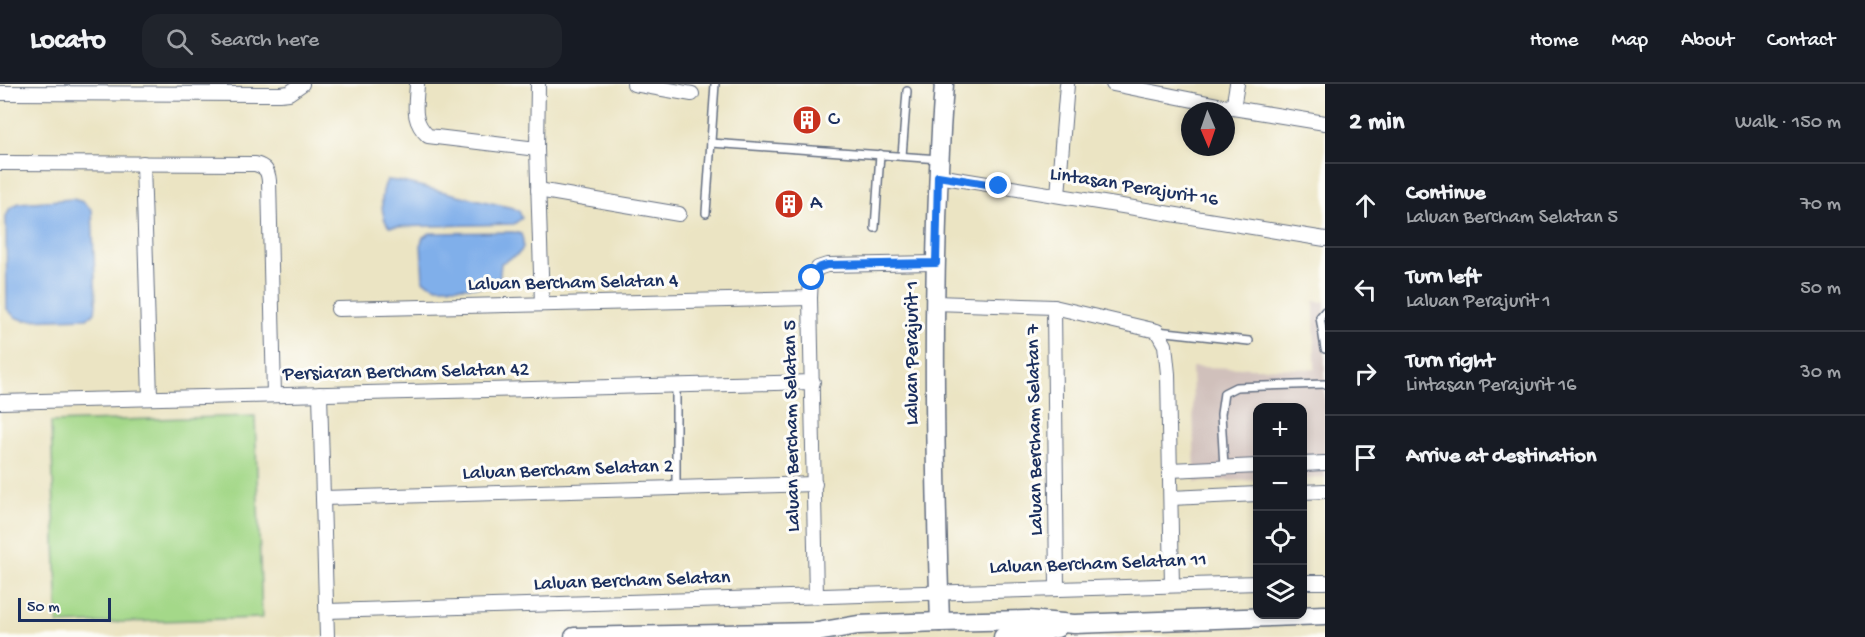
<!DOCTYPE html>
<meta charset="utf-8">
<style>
:root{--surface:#171b24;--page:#20242c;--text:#f1f3f6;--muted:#9ea1a6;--line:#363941}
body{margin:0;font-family:"Gochi Hand",sans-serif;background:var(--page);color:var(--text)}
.controls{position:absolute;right:18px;bottom:18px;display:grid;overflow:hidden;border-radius:12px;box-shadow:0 3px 9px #0003}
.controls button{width:54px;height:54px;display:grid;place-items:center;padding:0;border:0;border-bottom:2px solid var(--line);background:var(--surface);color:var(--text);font:30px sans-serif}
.compass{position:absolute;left:1181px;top:18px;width:54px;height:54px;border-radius:50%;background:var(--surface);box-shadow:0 3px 9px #0003;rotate:178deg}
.scale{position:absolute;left:18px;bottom:15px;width:93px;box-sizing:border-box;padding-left:6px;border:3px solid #1b2f5e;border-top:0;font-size:16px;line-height:21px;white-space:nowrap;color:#1b2f5e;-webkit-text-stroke:4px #fdfcf7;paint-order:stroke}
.stop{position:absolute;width:18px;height:18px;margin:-14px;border:4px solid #1a73e8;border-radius:50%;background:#fff}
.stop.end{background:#1a73e8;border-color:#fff;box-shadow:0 2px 6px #0008}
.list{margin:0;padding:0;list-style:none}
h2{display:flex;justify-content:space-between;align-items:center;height:78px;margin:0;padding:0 24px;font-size:26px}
h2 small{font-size:20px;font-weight:400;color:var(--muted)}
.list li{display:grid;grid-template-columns:39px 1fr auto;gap:18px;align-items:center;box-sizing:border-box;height:84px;padding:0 24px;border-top:2px solid var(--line)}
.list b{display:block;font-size:22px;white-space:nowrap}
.list p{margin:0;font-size:20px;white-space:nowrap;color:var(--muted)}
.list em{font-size:20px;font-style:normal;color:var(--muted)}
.icon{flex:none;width:33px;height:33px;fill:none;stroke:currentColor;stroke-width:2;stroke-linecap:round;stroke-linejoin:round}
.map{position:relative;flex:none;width:1325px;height:553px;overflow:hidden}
header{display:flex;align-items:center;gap:36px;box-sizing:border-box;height:84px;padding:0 30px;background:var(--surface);border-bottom:2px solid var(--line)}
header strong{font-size:28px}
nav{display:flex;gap:33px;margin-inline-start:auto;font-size:21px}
.search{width:420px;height:54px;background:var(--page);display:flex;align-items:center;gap:15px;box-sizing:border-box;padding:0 21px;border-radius:18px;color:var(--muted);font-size:22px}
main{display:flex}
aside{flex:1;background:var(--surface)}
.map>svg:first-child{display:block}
</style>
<header>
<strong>Locato</strong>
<div class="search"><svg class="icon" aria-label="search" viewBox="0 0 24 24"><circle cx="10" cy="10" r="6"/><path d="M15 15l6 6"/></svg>Search here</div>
<nav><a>Home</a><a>Map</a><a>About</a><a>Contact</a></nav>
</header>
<main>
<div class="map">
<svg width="1325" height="553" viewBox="0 0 1325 553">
<rect width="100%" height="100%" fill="#fdfcf7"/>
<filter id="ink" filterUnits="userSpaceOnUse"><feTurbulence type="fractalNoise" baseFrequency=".0167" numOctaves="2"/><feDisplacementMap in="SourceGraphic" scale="12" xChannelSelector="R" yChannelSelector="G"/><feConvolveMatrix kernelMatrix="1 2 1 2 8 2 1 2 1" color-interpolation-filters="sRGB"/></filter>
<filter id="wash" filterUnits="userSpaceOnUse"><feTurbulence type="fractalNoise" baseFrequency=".008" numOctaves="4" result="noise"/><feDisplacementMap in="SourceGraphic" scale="24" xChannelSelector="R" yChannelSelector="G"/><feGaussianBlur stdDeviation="1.35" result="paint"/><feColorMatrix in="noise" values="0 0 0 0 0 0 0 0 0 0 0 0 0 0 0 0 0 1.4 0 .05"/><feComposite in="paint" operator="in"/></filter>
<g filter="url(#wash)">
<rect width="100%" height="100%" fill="#ebe4c3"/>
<!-- industrial -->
<path fill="#d0c0bb" d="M 1314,217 L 1325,218 L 1325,394 L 1303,395 L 1302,324 L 1258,324 L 1257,396 L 1195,398 L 1192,283 L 1315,285 Z"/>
<!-- green -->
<path fill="#a4d889" stroke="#608474" stroke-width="1.5" d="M 255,332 L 262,534 L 58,540 L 51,338 Z"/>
<!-- water -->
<g fill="#80afea" stroke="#4e6fa4" stroke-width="1.5">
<path d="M 387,96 L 398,97 L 513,124 L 519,127 L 522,134 L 514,140 L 389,143 C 380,132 380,109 387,96 Z"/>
<path d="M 73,115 L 83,118 L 92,126 L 96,218 L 95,229 L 87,234 L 24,236 L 15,233 L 7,225 L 6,133 L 10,124 L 19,119 Z"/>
<path d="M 513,148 L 521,150 C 529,169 515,172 501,179 L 499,199 L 491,203 L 437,203 L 423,197 L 421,159 L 423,153 L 430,149 Z"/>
</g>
</g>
<g filter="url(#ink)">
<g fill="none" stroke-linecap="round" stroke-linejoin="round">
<!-- lane casing -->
<g stroke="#646e81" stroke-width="10">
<g id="lane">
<path d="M 711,59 L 939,75"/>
<path d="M 902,72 L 907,7"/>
<path d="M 706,129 L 715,0"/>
<path d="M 875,144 L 880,70"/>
<path d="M 1325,227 L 1320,233 L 1325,265"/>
<path d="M 1157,247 L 1249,257"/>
<path d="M 676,302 L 676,403"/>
<path d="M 1224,383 L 1221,330 L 1224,309 L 1236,303 L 1325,300"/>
</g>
</g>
<!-- street casing -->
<g stroke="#646e81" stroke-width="16">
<g id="street">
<path d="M 417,0 C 416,22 411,36 428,52 L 537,65"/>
<path d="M 538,0 L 537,65 L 542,220"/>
<path d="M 634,0 L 692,10"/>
<path d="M 1113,0 L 1233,24 L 1325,39"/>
<path d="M 0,9 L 280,10 L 289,9 L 302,0"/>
<path d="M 1233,24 L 1237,0"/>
<path d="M 0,79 L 255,80 C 265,83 268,86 269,97 L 274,311"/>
<path d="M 143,79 L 150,314"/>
<path d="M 938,92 L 1325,155"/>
<path d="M 538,106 L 679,130"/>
<path d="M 1058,111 L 1067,0"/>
<path d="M 934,219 L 1054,223 L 1157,247 L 1165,261 L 1168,290 L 1172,501"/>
<path d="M 1054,223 L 1057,504"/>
<path d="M 338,225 L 810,214"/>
<path d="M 320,310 L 327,553"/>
<path d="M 0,318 L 813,298"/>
<path d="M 1302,380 L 1325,379"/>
<path d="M 1170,386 L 1258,382"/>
<path d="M 1302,408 L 1325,407"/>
<path d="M 323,414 L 815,400"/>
<path d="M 1171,414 L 1258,410"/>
<path d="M 1302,498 L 1325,498"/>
<path d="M 816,512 L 810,214 L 811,194 L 818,184 L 827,181 L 935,179"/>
<path d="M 327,527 L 1258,499"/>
</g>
</g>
<!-- secondary casing -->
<g stroke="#646e81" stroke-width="21">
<g id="secondary">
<path d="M 940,538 C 934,358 931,179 944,0"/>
<path d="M 574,553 L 817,548 L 858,541 L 940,538 L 1028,536 L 1074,540 L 1325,531"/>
<path d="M 1003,553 L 1028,551 L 1057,544"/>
</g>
</g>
<!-- lane -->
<use href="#lane" stroke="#fff" stroke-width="7"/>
<!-- street -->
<use href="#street" stroke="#fff" stroke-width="14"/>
<!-- secondary -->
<use href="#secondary" stroke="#fff" stroke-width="18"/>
</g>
</g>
<g fill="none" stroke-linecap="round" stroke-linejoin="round" filter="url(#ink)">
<!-- route -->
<path stroke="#1a73e8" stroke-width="8" d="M 812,194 L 818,184 L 827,181 L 936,179 L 938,92 L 999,102"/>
</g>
<!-- icons -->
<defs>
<g id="building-disc" transform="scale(1.5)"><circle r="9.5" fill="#c8321e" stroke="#fdfcf7"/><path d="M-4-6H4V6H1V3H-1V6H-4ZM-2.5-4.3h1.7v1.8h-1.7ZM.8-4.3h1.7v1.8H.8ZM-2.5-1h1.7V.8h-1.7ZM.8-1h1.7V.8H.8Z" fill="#fff"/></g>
</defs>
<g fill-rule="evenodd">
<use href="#building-disc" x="807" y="36"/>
<use href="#building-disc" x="789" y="120"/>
</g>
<g text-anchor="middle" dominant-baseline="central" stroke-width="6" stroke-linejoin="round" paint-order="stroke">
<!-- poi labels -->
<g font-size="20" fill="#1b2f5e" stroke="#fdfcf7" text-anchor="start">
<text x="828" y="36">C</text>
<text x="810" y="120">A</text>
</g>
<!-- street labels -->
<g font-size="20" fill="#1b2f5e" stroke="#fdfcf7">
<text transform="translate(1134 104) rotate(9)">Lintasan Perajurit 16</text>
<text transform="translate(573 200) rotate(-1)">Laluan Bercham Selatan 4</text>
<text transform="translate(913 269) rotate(-90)">Laluan Perajurit 1</text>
<text transform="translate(406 289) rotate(-1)">Persiaran Bercham Selatan 42</text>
<text transform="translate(793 342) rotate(-91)">Laluan Bercham Selatan 5</text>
<text transform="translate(1036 346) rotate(-91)">Laluan Bercham Selatan 7</text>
<text transform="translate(568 387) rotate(-2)">Laluan Bercham Selatan 2</text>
<text transform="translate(1098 481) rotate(-2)">Laluan Bercham Selatan 11</text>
<text transform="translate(632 498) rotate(-2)">Laluan Bercham Selatan</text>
</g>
</g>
</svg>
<div class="controls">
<button>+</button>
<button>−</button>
<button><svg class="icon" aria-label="locate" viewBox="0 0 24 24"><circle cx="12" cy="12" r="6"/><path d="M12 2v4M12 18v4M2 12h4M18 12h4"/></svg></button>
<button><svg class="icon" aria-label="layers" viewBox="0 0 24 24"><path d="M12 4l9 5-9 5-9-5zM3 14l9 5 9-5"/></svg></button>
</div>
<svg class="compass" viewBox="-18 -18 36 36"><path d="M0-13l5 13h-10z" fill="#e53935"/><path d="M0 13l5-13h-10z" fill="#9ea1a6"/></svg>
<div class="scale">50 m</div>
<div class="stop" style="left:812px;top:194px"></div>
<div class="stop end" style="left:999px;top:102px"></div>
</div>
<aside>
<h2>2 min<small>Walk · 150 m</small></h2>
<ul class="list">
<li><svg class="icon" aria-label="ahead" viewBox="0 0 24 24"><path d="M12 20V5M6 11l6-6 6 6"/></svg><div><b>Continue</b><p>Laluan Bercham Selatan 5</p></div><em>70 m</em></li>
<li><svg class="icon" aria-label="left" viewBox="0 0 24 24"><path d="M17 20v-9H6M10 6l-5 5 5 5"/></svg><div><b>Turn left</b><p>Laluan Perajurit 1</p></div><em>50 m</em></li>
<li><svg class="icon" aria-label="right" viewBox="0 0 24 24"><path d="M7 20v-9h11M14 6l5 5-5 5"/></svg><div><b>Turn right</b><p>Lintasan Perajurit 16</p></div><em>30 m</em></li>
<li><svg class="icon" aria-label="arrive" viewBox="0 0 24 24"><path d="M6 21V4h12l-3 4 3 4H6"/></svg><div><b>Arrive at destination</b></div></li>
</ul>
</aside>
</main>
